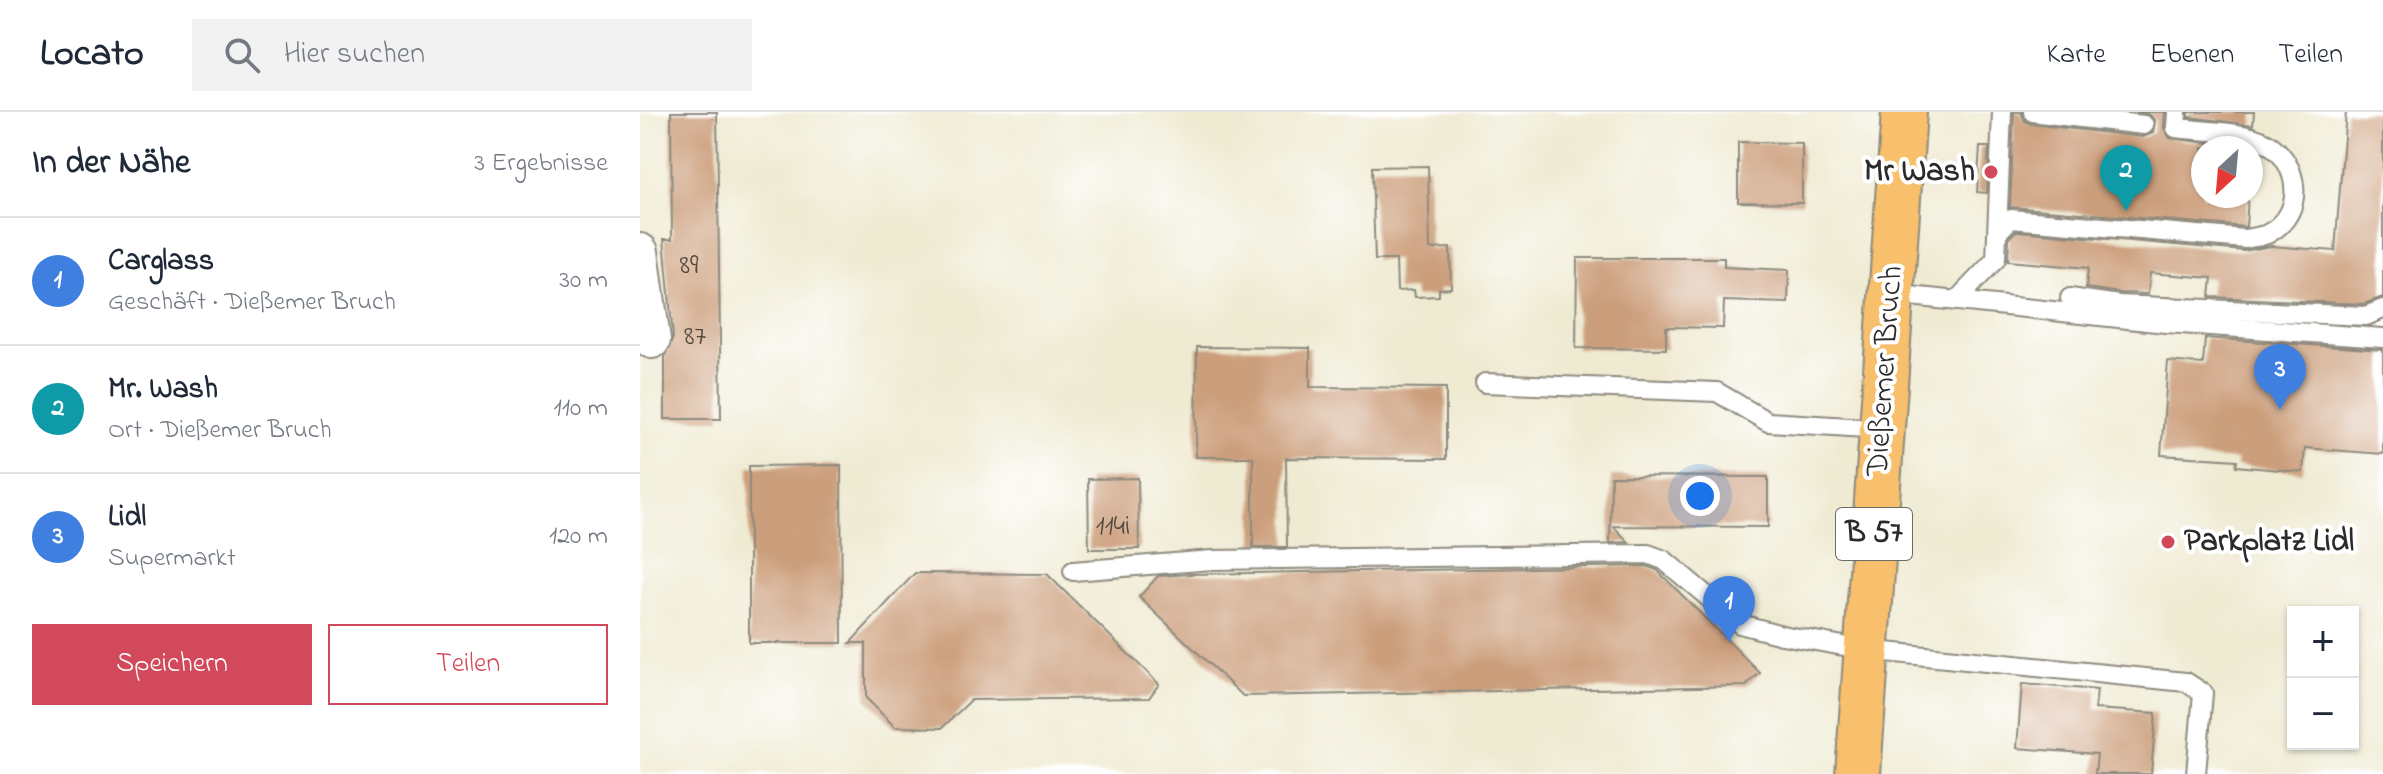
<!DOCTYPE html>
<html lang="de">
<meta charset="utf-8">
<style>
:root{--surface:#fff;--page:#f2f2f3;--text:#1f2937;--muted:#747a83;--line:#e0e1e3;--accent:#d1495b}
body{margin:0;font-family:"Indie Flower",sans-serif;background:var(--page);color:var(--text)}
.controls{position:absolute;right:24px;bottom:24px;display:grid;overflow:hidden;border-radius:0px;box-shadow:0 2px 6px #0004}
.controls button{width:72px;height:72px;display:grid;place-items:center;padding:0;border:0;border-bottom:2px solid var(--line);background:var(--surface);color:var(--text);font:40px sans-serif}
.compass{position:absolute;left:1551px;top:24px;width:72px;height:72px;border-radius:50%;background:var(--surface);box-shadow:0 2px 6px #0004;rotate:206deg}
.you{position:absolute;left:1060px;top:384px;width:28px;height:28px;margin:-20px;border:6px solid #fff;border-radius:50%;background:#1a73e8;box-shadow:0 0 0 12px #1a73e833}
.badge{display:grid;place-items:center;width:52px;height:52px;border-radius:50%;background:var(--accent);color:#fff;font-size:26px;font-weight:700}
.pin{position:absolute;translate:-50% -66px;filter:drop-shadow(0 2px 4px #0008)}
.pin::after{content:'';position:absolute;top:42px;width:28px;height:24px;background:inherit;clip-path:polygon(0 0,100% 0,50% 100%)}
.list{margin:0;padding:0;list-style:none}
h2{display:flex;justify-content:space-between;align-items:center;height:104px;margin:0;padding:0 32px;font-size:34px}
h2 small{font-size:26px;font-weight:400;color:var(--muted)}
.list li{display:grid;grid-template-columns:52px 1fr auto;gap:24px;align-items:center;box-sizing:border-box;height:128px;padding:0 32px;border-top:2px solid var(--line)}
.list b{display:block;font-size:30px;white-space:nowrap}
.list p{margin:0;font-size:26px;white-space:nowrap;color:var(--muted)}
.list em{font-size:26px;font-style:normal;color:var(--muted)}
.actions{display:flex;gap:16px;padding:24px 32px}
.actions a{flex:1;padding:18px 0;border:2px solid var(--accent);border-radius:0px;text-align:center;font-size:28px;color:var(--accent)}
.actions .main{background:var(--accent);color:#fff}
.icon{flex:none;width:44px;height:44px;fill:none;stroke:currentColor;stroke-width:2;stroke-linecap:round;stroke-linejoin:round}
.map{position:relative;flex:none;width:1743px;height:662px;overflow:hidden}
header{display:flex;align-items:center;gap:48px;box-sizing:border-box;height:112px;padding:0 40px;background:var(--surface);border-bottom:2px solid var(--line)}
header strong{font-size:38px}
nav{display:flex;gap:44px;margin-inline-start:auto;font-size:28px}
.search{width:560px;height:72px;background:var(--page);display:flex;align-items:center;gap:20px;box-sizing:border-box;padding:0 28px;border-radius:0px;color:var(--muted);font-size:30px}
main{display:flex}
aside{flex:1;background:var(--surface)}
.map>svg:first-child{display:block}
</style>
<header>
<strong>Locato</strong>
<div class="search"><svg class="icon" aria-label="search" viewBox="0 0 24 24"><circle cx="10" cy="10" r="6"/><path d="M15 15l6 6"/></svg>Hier suchen</div>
<nav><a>Karte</a><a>Ebenen</a><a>Teilen</a></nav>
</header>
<main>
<aside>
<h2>In der Nähe<small>3 Ergebnisse</small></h2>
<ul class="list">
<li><span class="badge" style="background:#3f7fe0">1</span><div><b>Carglass</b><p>Geschäft · Dießemer Bruch</p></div><em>30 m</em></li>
<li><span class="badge" style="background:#0f9aa8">2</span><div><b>Mr. Wash</b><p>Ort · Dießemer Bruch</p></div><em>110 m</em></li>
<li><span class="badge" style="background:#3f7fe0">3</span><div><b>Lidl</b><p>Supermarkt</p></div><em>120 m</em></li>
</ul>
<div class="actions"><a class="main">Speichern</a><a>Teilen</a></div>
</aside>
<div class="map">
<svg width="1743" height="662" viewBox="0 0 1743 662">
<rect width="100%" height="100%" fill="#fff"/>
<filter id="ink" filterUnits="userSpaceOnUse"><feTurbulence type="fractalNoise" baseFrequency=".0125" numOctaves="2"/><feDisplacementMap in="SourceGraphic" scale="16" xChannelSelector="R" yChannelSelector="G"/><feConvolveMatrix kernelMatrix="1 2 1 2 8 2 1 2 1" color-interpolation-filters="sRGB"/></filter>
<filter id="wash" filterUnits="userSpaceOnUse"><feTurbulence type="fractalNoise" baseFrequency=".006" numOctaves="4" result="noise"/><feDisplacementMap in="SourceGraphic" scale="32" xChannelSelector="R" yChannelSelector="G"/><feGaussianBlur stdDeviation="1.8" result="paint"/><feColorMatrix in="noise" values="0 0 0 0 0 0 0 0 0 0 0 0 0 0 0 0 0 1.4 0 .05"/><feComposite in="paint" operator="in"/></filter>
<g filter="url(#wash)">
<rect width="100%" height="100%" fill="#efead2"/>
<g id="blocks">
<!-- building -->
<g fill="#cc9f7b">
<path d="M 31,0 L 77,0 L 81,307 L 25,307 L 25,244 L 33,226 L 24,127 L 32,127 Z"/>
<path d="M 1374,0 L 1381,0 L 1385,9 L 1391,12 L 1503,25 L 1513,21 L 1515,9 L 1510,3 L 1496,0 L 1525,0 L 1524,16 L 1530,26 L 1606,36 L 1563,36 L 1563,84 L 1608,84 L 1606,115 L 1370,95 Z"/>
<path d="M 1549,0 L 1614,0 L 1613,13 L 1549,5 Z"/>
<path d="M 1706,0 L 1743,0 L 1743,185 L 1724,192 L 1570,185 L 1572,166 L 1510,161 L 1508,182 L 1480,181 L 1446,176 L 1448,156 L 1368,149 L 1369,126 L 1376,119 L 1604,139 L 1631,134 L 1695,139 Z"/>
<path d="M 1098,30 L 1162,31 L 1162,91 L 1098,90 Z"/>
<path d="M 1340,35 L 1349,35 L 1347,81 L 1337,80 Z"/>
<path d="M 788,54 L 790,137 L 810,136 L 811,176 L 799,177 L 799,184 L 775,185 L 774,178 L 757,179 L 756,148 L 735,148 L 732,55 Z"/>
<path d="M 937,146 L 1084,146 L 1084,155 L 1149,158 L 1148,191 L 1084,189 L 1083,216 L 1026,215 L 1026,237 L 936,236 Z"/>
<path d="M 1565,226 L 1743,238 L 1743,342 L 1665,336 L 1663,360 L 1596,354 L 1597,348 L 1521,343 L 1528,249 L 1563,252 Z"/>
<path d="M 557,235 L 670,236 L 670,275 L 806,276 L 806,347 L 646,346 L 647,435 L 613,435 L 613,345 L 556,345 Z"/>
<path d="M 201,353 L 202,531 L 109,531 L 109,354 Z"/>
<path d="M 971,364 L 1128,365 L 1128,415 L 973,414 L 989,430 L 970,431 Z"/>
<path d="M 498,366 L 499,437 L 449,437 L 448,367 Z"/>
<path d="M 1006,454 L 1017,458 L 1120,561 L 1106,574 L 603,584 L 499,485 L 518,464 L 552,462 Z"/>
<path d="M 275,461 L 407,462 L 519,572 L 509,586 L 331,588 L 302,616 L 255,615 L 226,586 L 226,531 L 210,531 Z"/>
<path d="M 1382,572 L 1457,578 L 1455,597 L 1516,601 L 1511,662 L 1455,662 L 1457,642 L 1377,636 Z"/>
</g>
</g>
</g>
<g filter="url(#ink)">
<use href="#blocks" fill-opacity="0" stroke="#8d8a7e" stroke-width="2"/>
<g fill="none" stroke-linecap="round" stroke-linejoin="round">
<!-- service casing -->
<g stroke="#8d8a7e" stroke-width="22">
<g id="service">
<path d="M 1393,0 L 1423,4"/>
<path d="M 1416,0 L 1423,4 L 1504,13"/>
<path d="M 1358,120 L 1371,107 L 1605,127 C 1613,125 1623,125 1629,121 C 1666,101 1660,51 1627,31 C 1608,19 1560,19 1536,16 L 1537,0"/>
<path d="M 1251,182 L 1526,211 L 1743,226"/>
<path d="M 1430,186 L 1479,193 L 1726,204 L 1743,197"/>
<path d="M 1317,188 L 1356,147 L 1362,0"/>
<path d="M 845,271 L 1077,280 L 1128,310 L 1242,317"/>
<path d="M 433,459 L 572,448 L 1008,442 L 1024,448 L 1100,512 L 1142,523 L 1226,538 L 1546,570 L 1563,581 L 1556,662"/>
</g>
</g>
<!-- minor casing -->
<g stroke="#8d8a7e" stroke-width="40">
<path id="minor" d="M 0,140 L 12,228"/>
</g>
<!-- primary casing -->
<g stroke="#8d8a7e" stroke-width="48">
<path id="primary" d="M 1218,662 L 1264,0"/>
</g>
<!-- service -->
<use href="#service" stroke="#fff" stroke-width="18"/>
<!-- minor -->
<use href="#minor" stroke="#fff" stroke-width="36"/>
<!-- primary -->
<use href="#primary" stroke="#f8bf6c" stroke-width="44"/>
</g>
</g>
<!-- markers -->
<g fill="#d1495b" stroke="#fff" stroke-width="3">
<circle cx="1351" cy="60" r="8"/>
<circle cx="1528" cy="430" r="8"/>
</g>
<g text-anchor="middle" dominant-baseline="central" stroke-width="8" stroke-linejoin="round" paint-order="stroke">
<!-- number labels -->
<g font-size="28" fill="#53483f">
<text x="49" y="154">89</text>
<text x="55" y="225">87</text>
<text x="473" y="415">114i</text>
</g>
<!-- shield labels -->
<rect fill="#fff" stroke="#6b6b6b" stroke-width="2" x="1196" y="396" width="76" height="52" rx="6"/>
<g font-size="30" font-weight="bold" fill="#2b2b2b">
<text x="1234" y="422">B 57</text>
</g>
<!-- poi labels -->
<g font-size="32" font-weight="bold" fill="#2b2b2b" stroke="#fff" text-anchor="end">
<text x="1335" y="60">Mr Wash</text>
<text x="1544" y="430" text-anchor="start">Parkplatz Lidl</text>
</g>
<!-- street labels -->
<g font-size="32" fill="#2b2b2b" stroke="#fff">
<text transform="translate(1246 259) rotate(-86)">Dießemer Bruch</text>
</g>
</g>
</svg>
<div class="controls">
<button>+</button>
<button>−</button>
</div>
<svg class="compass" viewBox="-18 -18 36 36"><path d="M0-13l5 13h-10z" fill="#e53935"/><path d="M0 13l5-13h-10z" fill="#747a83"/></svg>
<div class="you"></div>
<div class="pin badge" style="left:1089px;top:530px;background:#3f7fe0">1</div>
<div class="pin badge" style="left:1486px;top:99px;background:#0f9aa8">2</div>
<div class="pin badge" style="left:1640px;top:298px;background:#3f7fe0">3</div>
</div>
</main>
